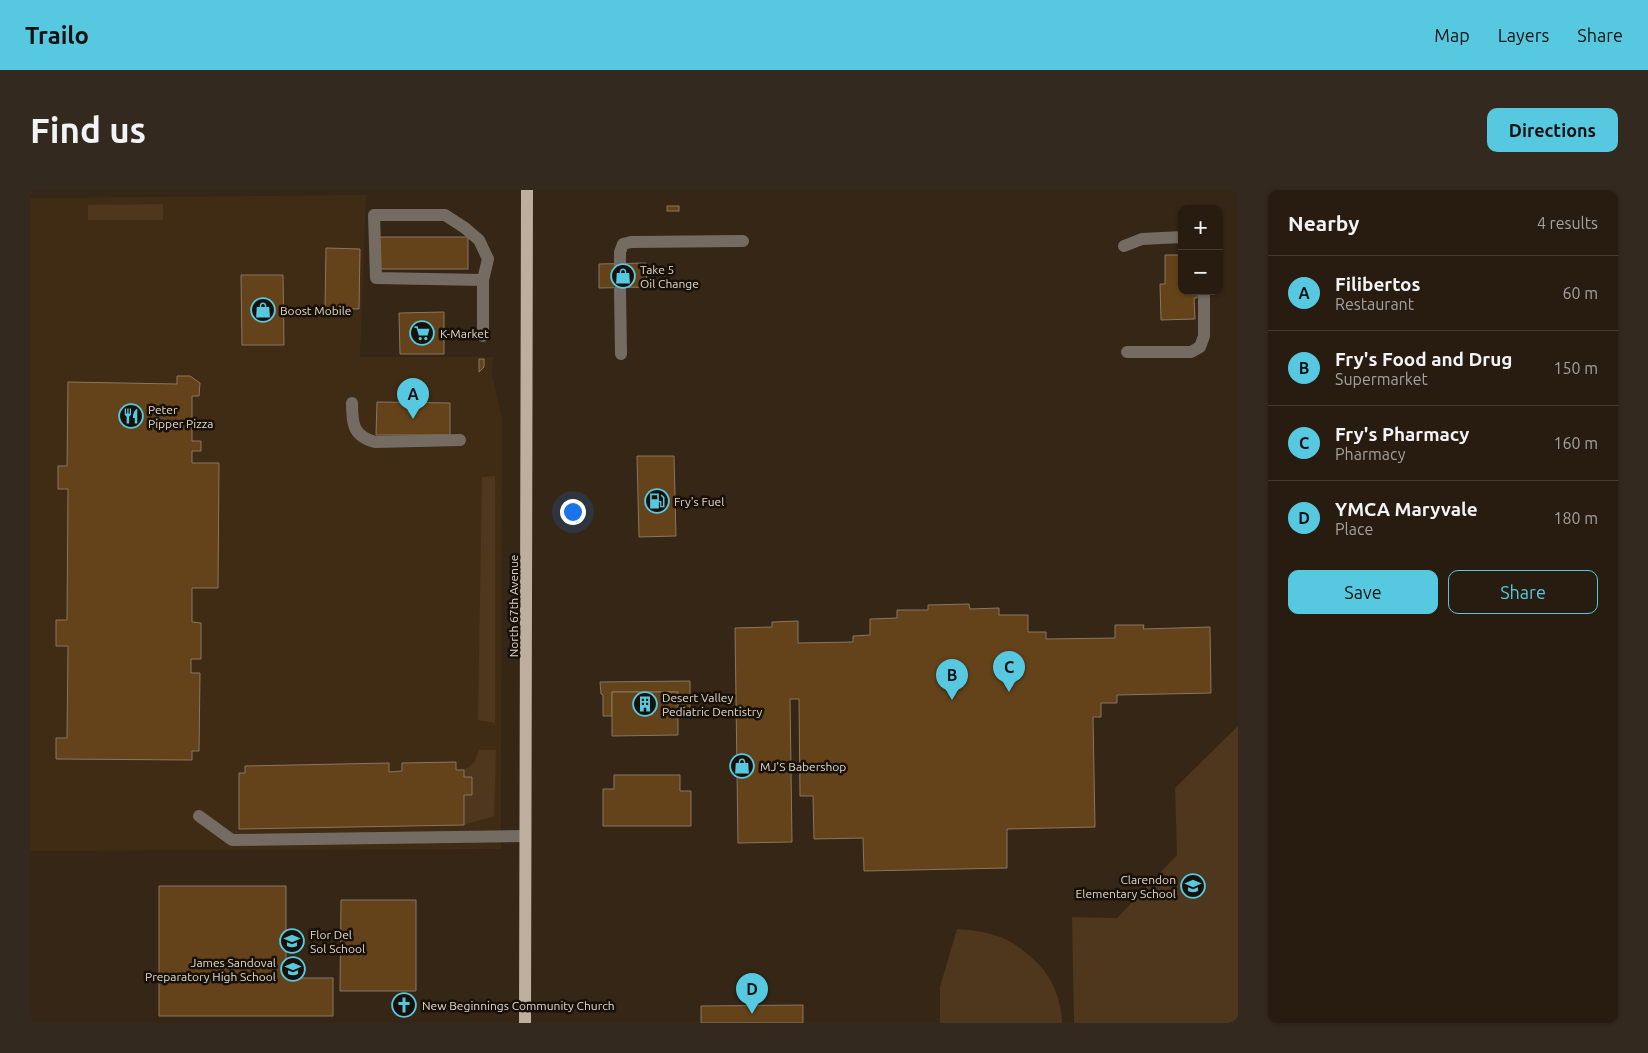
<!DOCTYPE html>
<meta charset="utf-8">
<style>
:root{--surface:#281c10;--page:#34291e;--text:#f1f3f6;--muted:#a5a19f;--line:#443a30;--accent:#56c9e1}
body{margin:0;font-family:Ubuntu,sans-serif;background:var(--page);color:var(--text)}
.controls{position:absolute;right:15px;top:15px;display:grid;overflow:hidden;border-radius:10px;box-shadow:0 1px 4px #0004}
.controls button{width:45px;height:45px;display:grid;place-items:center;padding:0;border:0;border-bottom:1px solid var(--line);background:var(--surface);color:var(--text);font:25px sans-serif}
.you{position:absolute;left:542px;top:321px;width:18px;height:18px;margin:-12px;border:4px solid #fff;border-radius:50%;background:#1a73e8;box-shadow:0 0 0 8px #1a73e833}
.badge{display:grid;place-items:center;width:32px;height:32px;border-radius:50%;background:var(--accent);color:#111;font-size:16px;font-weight:700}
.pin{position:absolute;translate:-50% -41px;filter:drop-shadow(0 1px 2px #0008)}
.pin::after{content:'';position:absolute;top:26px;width:18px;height:15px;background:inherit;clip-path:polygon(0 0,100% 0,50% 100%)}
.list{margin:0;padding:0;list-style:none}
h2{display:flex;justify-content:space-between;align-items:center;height:65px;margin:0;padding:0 20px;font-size:21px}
h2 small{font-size:16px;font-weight:400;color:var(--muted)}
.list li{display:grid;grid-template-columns:32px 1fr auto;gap:15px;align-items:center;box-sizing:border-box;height:75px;padding:0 20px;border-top:1px solid var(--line)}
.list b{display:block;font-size:19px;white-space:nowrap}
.list p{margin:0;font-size:16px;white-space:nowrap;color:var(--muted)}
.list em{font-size:16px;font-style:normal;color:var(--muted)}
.actions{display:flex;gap:10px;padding:15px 20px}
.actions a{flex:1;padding:11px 0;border:1px solid var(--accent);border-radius:10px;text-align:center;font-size:18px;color:var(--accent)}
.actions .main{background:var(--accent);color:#111}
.map{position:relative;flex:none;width:1208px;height:833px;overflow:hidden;border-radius:10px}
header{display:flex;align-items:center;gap:30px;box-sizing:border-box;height:70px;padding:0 25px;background:var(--accent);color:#111}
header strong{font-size:24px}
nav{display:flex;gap:28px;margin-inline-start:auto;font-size:18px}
.intro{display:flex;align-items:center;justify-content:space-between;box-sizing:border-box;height:120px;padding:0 30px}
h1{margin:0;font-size:35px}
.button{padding:12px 22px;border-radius:10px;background:var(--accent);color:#111;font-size:18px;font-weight:700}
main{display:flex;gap:30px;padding:0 30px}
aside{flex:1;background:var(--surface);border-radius:10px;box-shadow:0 1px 4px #0004}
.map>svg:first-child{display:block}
</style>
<header>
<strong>Trailo</strong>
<nav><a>Map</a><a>Layers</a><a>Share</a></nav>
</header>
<div class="intro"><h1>Find us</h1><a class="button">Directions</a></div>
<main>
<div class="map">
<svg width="1208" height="833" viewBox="0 0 1208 833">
<rect width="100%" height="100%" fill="#352615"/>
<!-- built -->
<path fill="#402c15" d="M 336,5 L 330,167 L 463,167 L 462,184 L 472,229 L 471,659 L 0,661 L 0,8 Z"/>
<!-- green -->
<g fill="#4e371c">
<path d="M 133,14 L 133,30 L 58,30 L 58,15 Z"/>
<path d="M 465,286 L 465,533 L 448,530 L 452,287 Z"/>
<path d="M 1208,536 L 1208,833 L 1044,833 L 1042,727 L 1087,728 L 1147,665 L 1145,598 Z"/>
<path d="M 449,560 L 466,560 L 464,626 L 434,635 L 434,605 L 442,604 L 442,587 L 434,587 L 434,580 L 444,573 Z"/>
<path d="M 927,739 C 943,740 958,742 973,748 C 979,750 985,755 990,758 C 1016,777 1031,800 1032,833 L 910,833 L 910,797 Z"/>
</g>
<!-- building -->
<g fill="#64431a" stroke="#887663">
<rect x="637" y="16" width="12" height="5"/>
<rect x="348" y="47" width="90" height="32"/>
<path d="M 296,58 L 330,59 L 329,119 L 295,118 Z"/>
<path d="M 1135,65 L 1152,65 L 1152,101 L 1167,101 L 1167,108 L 1164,108 L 1165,129 L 1131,130 L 1130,94 L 1135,94 Z"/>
<path d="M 616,73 L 617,97 L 569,98 L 569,74 Z"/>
<path d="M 211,85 L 253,85 L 254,155 L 212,155 Z"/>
<path d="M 414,122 L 414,164 L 370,164 L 369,123 Z"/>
<path d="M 449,169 L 454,169 L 454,177 L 449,182 Z"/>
<path d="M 147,186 L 160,186 L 170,193 L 169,206 L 162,206 L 162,251 L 171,251 L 171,261 L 162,261 L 162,273 L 189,273 L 188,398 L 162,398 L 162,432 L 171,433 L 171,469 L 161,469 L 161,483 L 170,483 L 169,561 L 162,561 L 162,570 L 26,569 L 26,548 L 37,548 L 38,456 L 26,456 L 26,430 L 37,430 L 38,299 L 28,299 L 28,276 L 37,276 L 38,192 L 147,194 Z"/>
<path d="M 347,212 L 420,213 L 420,245 L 346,245 Z"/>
<path d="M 607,266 L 644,266 L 646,346 L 609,347 Z"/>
<path d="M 939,414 L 940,419 L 969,418 L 969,425 L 998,425 L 998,442 L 1016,442 L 1016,449 L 1085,448 L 1085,435 L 1114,435 L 1113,439 L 1180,437 L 1181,503 L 1087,505 L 1087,513 L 1071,513 L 1071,527 L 1063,527 L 1065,637 L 977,639 L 977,678 L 834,681 L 833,648 L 784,649 L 783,606 L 770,606 L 769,509 L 760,509 L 762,652 L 708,653 L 705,438 L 742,437 L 742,432 L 768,431 L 768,453 L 823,452 L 823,446 L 840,445 L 840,429 L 867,428 L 867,420 L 898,420 L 898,415 Z"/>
<path d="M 660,491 L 660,527 L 648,527 L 648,502 L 582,502 L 582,526 L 573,526 L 573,505 L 571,504 L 570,492 Z"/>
<path d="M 582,502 L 648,502 L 648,545 L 582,546 Z"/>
<path d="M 426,572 L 426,580 L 434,580 L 434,587 L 442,587 L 442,605 L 434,605 L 434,635 L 209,639 L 209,583 L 215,583 L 215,576 L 359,573 L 359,582 L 372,581 L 372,573 Z"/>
<path d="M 584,585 L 650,585 L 650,601 L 661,601 L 661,636 L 573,636 L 573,599 L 584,599 Z"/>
<path d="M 129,696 L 256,696 L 256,788 L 303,788 L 303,826 L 129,826 Z"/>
<path d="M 311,710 L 386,710 L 386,801 L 310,801 Z"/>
<path d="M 773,815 L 773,833 L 671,833 L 671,816 Z"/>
</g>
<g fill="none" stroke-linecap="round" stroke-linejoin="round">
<!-- minor-tunnel -->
<path stroke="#4f4030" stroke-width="12" stroke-dasharray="12 6" stroke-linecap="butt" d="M 590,77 L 590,100"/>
<!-- minor -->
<g stroke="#746c63" stroke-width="12">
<path d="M 1094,56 L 1112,49 L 1152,47"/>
<path d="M 590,77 L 590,62 L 593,54 L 601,52 L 713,51"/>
<path d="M 453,90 L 346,88 L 344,25 L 415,25 L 435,38 L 449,50 L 458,69 L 453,90 L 453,146"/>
<path d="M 590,100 L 591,164"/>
<path d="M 1097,162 L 1161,162 L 1170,157 L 1174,146 L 1174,101"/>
<path d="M 322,213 C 322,234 323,246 345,252 L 430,250"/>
<path d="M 169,626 L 202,650 L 495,646"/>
</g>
<!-- major -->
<path stroke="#beae9d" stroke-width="12" d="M 495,833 L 497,0"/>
</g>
<!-- icons -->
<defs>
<g id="shop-ring" transform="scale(1.25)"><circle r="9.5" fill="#171109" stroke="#56c9e1" stroke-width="1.5"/><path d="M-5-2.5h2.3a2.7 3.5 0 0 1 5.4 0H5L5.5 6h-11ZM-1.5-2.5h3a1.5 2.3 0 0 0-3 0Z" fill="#56c9e1"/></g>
<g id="supermarket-ring" transform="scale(1.25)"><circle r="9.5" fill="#171109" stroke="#56c9e1" stroke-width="1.5"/><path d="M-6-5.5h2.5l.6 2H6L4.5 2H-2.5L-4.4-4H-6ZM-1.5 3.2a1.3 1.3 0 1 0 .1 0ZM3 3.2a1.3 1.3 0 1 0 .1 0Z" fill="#56c9e1"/></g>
<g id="restaurant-ring" transform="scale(1.25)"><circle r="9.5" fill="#171109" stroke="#56c9e1" stroke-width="1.5"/><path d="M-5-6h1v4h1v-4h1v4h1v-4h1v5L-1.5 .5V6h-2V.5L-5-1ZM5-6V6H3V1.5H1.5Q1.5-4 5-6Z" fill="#56c9e1"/></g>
<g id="fuel-ring" transform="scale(1.25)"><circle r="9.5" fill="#171109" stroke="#56c9e1" stroke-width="1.5"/><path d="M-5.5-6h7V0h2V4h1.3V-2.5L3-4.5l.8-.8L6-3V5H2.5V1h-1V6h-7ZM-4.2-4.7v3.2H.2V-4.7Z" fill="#56c9e1"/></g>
<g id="building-ring" transform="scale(1.25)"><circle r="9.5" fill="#171109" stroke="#56c9e1" stroke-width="1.5"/><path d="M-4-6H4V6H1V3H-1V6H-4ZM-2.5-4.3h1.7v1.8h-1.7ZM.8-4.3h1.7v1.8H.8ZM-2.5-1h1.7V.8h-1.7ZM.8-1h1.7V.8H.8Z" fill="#56c9e1"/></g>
<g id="school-ring" transform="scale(1.25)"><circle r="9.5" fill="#171109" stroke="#56c9e1" stroke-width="1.5"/><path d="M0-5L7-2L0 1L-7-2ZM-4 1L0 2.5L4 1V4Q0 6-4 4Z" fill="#56c9e1"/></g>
<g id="church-ring" transform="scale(1.25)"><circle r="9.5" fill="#171109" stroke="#56c9e1" stroke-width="1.5"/><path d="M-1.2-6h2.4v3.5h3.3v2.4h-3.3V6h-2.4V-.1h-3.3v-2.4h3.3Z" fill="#56c9e1"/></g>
</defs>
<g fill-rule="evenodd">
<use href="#shop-ring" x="593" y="86"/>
<use href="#shop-ring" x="233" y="120"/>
<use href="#supermarket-ring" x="392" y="143"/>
<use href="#restaurant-ring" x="101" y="226"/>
<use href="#fuel-ring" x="627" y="311"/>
<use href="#building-ring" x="615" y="514"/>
<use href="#shop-ring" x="712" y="576"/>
<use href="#school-ring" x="1163" y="696"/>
<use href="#school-ring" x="262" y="751"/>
<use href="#school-ring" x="263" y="779"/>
<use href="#church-ring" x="374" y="815"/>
</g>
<g text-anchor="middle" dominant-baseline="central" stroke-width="5" stroke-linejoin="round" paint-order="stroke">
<!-- poi labels -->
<g font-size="12" fill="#e0d6cb" stroke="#171109" text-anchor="start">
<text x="610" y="79">Take 5<tspan x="610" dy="14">Oil Change</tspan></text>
<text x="250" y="120">Boost Mobile</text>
<text x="410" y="143">K-Market</text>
<text x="118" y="219">Peter<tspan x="118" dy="14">Pipper Pizza</tspan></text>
<text x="644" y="311">Fry's Fuel</text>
<text x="632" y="507">Desert Valley<tspan x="632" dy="14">Pediatric Dentistry</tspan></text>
<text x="730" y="576">MJ'S Babershop</text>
<text x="1146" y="689" text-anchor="end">Clarendon<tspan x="1146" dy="14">Elementary School</tspan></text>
<text x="280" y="744">Flor Del<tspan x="280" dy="14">Sol School</tspan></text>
<text x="246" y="772" text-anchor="end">James Sandoval<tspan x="246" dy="14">Preparatory High School</tspan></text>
<text x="392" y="815">New Beginnings Community Church</text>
</g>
<!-- street labels -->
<g font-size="12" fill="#e0d6cb" stroke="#171109">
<text transform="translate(483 416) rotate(-90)">North 67th Avenue</text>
</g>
</g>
</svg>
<div class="controls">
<button>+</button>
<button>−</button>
</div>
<div class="you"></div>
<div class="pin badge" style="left:383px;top:229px">A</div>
<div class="pin badge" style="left:922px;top:510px">B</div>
<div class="pin badge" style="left:979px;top:502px">C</div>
<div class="pin badge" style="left:722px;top:824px">D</div>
</div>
<aside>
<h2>Nearby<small>4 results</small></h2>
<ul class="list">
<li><span class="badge">A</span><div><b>Filibertos</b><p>Restaurant</p></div><em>60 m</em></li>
<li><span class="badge">B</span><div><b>Fry's Food and Drug</b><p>Supermarket</p></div><em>150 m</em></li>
<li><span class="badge">C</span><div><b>Fry's Pharmacy</b><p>Pharmacy</p></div><em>160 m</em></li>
<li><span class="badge">D</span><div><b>YMCA Maryvale</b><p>Place</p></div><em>180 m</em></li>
</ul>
<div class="actions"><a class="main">Save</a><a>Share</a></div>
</aside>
</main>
